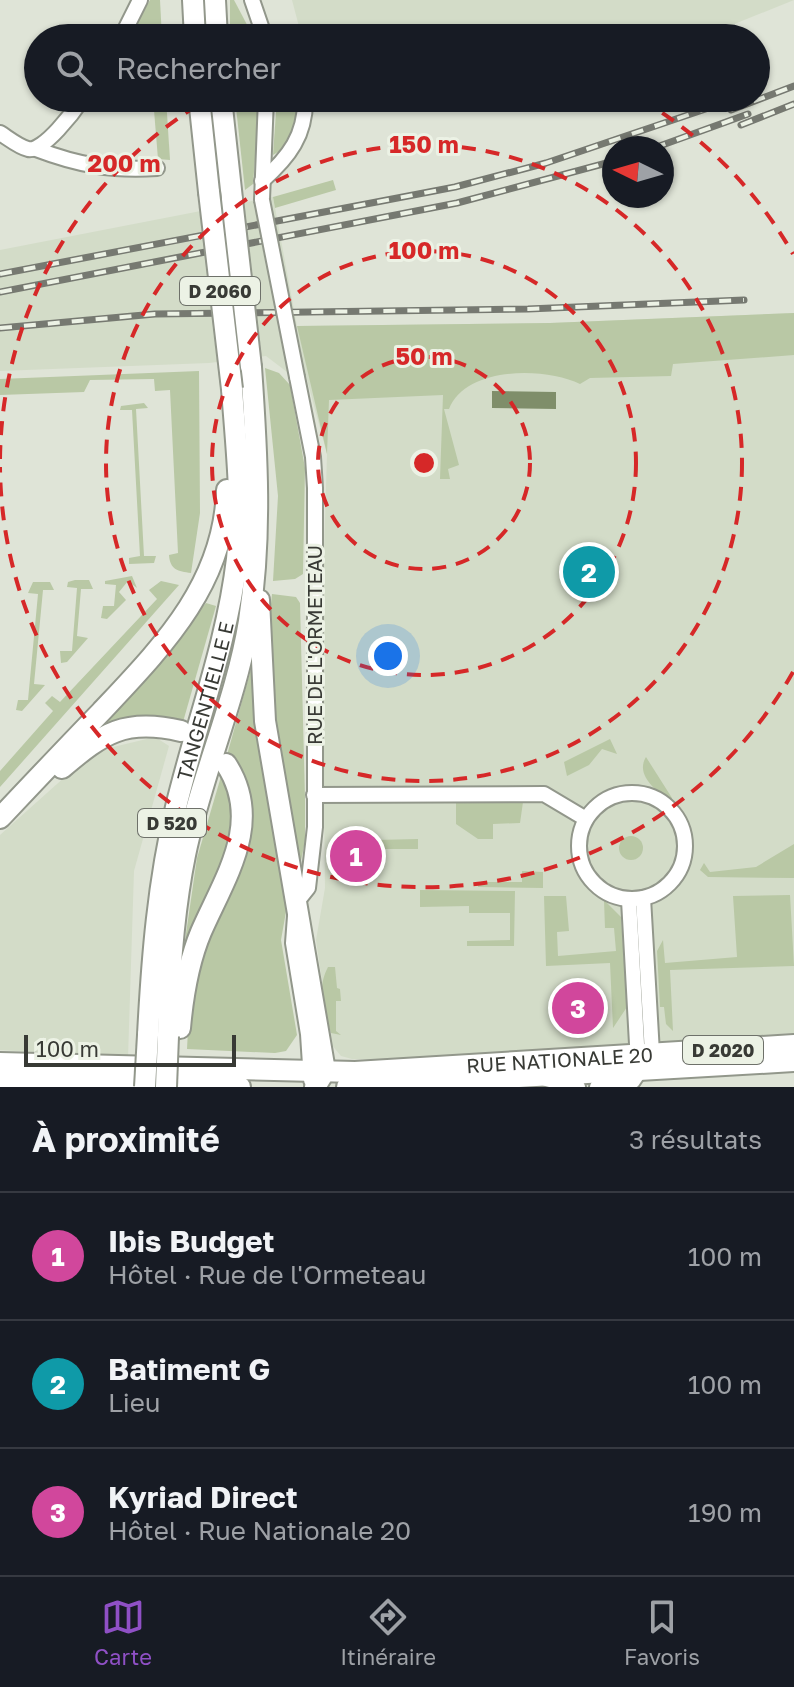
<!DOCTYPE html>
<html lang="fr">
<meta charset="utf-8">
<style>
:root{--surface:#171b24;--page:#20242c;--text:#f1f3f6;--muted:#9ea1a6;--line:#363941;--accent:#8f50c5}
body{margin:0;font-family:"Golos Text",sans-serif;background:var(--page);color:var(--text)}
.compass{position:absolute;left:602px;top:136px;width:72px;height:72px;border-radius:50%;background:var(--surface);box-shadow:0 2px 6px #0004;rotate:275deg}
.scale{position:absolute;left:24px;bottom:20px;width:212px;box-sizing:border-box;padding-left:8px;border:4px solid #383a35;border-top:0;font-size:22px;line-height:28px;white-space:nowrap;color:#383a35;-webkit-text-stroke:6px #ecf2e5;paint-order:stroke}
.you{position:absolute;left:388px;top:656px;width:28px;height:28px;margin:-20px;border:6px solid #fff;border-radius:50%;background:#1a73e8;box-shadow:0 0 0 12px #1a73e833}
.badge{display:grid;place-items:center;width:52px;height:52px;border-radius:50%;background:var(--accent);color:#fff;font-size:26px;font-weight:700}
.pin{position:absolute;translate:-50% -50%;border:4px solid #fff;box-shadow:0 2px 8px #0006}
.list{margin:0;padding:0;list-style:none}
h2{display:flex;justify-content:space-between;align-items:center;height:104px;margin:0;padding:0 32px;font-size:34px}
h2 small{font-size:26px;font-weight:400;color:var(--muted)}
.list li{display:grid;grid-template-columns:52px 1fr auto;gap:24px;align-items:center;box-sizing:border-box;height:128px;padding:0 32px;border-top:2px solid var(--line)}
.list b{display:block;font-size:30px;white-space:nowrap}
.list p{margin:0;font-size:26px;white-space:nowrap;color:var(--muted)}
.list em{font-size:26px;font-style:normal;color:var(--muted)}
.icon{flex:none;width:44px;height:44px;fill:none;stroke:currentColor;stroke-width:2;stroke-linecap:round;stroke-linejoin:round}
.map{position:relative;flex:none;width:794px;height:1087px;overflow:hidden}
.search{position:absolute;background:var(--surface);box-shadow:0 2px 6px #0004;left:24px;right:24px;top:24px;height:88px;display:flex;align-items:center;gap:20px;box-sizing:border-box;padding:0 28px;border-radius:44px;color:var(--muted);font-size:30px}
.sheet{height:488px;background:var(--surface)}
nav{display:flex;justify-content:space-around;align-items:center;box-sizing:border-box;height:112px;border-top:2px solid var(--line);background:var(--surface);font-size:22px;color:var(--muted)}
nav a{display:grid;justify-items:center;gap:4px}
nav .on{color:var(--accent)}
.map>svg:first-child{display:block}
</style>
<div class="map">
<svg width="794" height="1087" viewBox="0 0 794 1087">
<rect width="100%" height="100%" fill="#dfe4d7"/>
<!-- built -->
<g fill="#d3dcc8">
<path d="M 292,0 L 794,0 L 722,29 L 709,38 L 302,38 Z"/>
<path d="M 273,197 L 297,326 L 550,323 L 794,313 L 794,1033 L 405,1061 L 352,1059 L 341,1056 L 331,1044 L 316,940 L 325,888 L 322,620 L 327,454 L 306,376 L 291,375 L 266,356 L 209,363 L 0,371 L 0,250 Z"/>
<path d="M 155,737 L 169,746 L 134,871 L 128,1058 L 0,1050 L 0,835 L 76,767 L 109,748 Z"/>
</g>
<!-- green -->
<g fill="#b9c8a5">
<path d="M 150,0 L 160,0 L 162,38 L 129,38 Z"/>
<path d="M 230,0 L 234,0 L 254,38 L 230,38 Z"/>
<path d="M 153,98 L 166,98 L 170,160 L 158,159 Z"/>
<path d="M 235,98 L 260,98 L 253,184 L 245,190 Z"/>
<path d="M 277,98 L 300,98 C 300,120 294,144 273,155 Z"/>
<path d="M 333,180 L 336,190 L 275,208 L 273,197 Z"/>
<path d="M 794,313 L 794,355 L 673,364 L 671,376 L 590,378 L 580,384 C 545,367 466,366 449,409 L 444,409 L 459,465 L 448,469 L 450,479 L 440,479 L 443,395 L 329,400 L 327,454 L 297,326 L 550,323 Z"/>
<path d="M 265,368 L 279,373 L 290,385 L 305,468 L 303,574 L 295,579 L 273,581 L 278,496 Z"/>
<path d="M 199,371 L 200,513 L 191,573 C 178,571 170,570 169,555 L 178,553 L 170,390 L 155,391 L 154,379 L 90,380 L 84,392 L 0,395 L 0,379 Z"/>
<path d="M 144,403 L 148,408 L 136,409 L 144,556 L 156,556 L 154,563 L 129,564 L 129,558 L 140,556 L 132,410 L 120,410 L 121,406 Z"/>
<path d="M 132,576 L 137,588 L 128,581 L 119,592 L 126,600 L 107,619 L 101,618 L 103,606 L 114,606 L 116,585 L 105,584 L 105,581 Z"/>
<path d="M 75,580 L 89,580 L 93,589 L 81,589 L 77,636 L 88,638 L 67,662 L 61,663 L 60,651 L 72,651 L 77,588 L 67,587 L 68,582 Z"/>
<path d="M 161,581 L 179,585 L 0,787 L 0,771 L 53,711 L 45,703 L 52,696 L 60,702 L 157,599 L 149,590 Z"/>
<path d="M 33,582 L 50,582 L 54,590 L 43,590 L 34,684 L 45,685 L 22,711 L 16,710 L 18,700 L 28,700 L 38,594 L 28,593 Z"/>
<path d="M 272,594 L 296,597 L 300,603 L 305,798 L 305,841 L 300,866 L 273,741 L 269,623 Z"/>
<path d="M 206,603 L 216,606 L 183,722 L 97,730 Z"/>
<path d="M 251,669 L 254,669 L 287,906 L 281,940 L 297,1035 L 286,1051 L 275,1053 L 187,1049 L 190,991 L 197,965 L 245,853 L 227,755 Z"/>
<path d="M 610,739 L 617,754 L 602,749 L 589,765 L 567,776 L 564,762 Z"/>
<path d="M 646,757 L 672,798 L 669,801 C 656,790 635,775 646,757 Z"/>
<path d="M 222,773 L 235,798 L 235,837 L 181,968 L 197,858 Z"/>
<path d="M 523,802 L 520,823 L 493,824 L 493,839 L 478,839 L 456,824 L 456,803 Z"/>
<circle cx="631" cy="848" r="12"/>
<path d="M 418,839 L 418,849 L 375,849 L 375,840 Z"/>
<path d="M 794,844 L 794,878 L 708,877 L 700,870 L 704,863 L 710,872 L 756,867 Z"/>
<path d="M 522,871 L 543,872 L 543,888 L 478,887 L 478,882 L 522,882 Z"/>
<path d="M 420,890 L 515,891 L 514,946 L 467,946 L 467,941 L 510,940 L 510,913 L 469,913 L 469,906 L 420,907 Z"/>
<path d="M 790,895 L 794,966 L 670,970 L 673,1031 L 666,1024 L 664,1007 L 660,1007 L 657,951 L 663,940 L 665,963 L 737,957 L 733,896 Z"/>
<path d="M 544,896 L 566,896 L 569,931 L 557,932 L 558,956 L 616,951 L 614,928 L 605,928 L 604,900 L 621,917 L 627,1007 L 613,1028 L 610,963 L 546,966 Z"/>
<path d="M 328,967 L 335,967 L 337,988 L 340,989 L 341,1001 L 336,1001 L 336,1031 L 341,1035 L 331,1033 C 324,1009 316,990 328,967 Z"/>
</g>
<!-- water -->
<path fill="#7f8e6a" d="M 492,391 L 556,392 L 556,409 L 492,408 Z"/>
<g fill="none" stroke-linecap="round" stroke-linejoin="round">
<!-- street casing -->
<g stroke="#92978b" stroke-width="18">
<g id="street">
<path d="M 252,0 L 265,38"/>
<path d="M 121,38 L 140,0"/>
<path d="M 0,133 C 8,138 19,147 28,149 C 43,153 75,110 83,98"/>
<path d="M 36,149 C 78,165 111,171 157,168"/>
<path d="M 262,181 C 289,157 306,135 305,98"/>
<path d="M 262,200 L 266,98"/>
<path d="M 297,377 L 313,457 L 315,488 L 315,827 L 308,888 L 296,903 L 293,943 L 308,1034 L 311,1080"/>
<circle cx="632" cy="846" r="53"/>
<path d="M 314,795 L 544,794 L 586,819"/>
<path d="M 629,900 L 638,1062"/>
<path d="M 546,1079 L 578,1087"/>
<path d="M 597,1087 L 633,1081 L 652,1053 L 643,898"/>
</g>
</g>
<!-- primary casing -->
<g stroke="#92978b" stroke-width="24">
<g id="primary">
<path d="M 193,0 L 195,38"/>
<path d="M 215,0 L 217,38"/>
<path d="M 199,98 L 209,192"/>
<path d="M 221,98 L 232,199"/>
<path d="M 259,600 L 265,721 L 325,1071 L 315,1087"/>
<path d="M 62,768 C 103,733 125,718 181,731"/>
<path d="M 0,818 C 34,782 67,747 101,712 C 162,647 224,585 227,490"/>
<path d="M 180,1028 C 183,994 188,963 201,932 C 225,877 264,822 226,764"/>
<path id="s1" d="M 148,1035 C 152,958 158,882 176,807 C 196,724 227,644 237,559 C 243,503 236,445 232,389"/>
<path d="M 168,1036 C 169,975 173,914 185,855 C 201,776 236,701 249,621 C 262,536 257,452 251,367"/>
<path id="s2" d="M 0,1063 L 355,1072 L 794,1045"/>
<path d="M 0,1081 L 240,1087"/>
<path d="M 347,1087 L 794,1061"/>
</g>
</g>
<!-- street -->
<use href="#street" stroke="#fff" stroke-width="14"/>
<!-- primary -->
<use href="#primary" stroke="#fff" stroke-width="20"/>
<!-- rail casing -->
<g stroke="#767971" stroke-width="7">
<g id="rail">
<path d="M 731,110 L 794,86"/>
<path d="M 741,125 L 794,104"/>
<path d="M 654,148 L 748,114"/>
<path d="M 0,274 L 455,187 L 546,163 L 738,98"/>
<path d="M 0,292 L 457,203 L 614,161"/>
<path d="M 0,328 L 155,314 L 528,309 L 744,300"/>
</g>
</g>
<!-- rail -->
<use href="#rail" stroke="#ecf2e5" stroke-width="4" stroke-dasharray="12" stroke-linecap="butt"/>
<!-- street-bridge casing -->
<g stroke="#92978b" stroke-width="18" stroke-linecap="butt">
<path id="street-bridge" d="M 262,200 L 297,377"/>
</g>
<!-- primary-bridge casing -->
<g stroke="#92978b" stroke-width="24" stroke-linecap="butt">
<g id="primary-bridge">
<path d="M 209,192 L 232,389"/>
<path d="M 232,199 L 251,367"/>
<path d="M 145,1087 L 148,1035"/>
<path d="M 166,1087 L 168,1036"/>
</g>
</g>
<!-- street-bridge -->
<use href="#street-bridge" stroke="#fff" stroke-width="14"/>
<!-- primary-bridge -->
<use href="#primary-bridge" stroke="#fff" stroke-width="20"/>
</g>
<!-- distance rings -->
<g fill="none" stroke="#d62828" stroke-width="4" stroke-dasharray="14 10">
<circle cx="424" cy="463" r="106"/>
<circle cx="424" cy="463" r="212"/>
<circle cx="424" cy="463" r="318"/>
<path d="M793 672A424 424 0 0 1 0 467M0 459A424 424 0 0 1 206 100M642 100A424 424 0 0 1 793 254"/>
</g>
<g text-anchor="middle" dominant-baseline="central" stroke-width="6" stroke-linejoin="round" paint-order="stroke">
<!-- shield labels -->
<g fill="#ecf2e5" stroke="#6e716a" stroke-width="2">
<rect x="180" y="277" width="80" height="28" rx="6"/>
<rect x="138" y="809" width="68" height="28" rx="6"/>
<rect x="683" y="1036" width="80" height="28" rx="6"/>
</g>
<g font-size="18" font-weight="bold" fill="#383a35">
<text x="220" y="291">D 2060</text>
<text x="172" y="823">D 520</text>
<text x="723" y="1050">D 2020</text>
</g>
<!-- street labels -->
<g font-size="20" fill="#383a35" stroke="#ecf2e5">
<text transform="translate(314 645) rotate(-90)">RUE DE L'ORMETEAU</text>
<text stroke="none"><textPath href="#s1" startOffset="340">TANGENTIELLE E</textPath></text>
<text stroke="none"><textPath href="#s2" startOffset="560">RUE NATIONALE 20</textPath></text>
</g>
</g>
<circle cx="424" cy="463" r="12" fill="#d62828" stroke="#ecf2e5" stroke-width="4"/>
<g font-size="24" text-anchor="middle" font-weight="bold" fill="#d62828" stroke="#ecf2e5" stroke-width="6" stroke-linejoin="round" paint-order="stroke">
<text x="424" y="153">150 m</text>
<text x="124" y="172">200 m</text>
<text x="424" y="259">100 m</text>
<text x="424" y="365">50 m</text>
</g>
</svg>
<svg class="compass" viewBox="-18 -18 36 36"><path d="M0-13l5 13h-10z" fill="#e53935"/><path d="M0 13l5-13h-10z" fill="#9ea1a6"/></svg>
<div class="scale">100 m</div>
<div class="you"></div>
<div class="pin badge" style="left:356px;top:856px;background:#d1479c">1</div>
<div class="pin badge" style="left:589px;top:572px;background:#0f9aa8">2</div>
<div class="pin badge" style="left:578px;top:1008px;background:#d1479c">3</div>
<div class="search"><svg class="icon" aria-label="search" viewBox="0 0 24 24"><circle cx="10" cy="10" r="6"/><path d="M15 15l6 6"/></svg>Rechercher</div>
</div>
<section class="sheet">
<h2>À proximité<small>3 résultats</small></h2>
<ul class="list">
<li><span class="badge" style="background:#d1479c">1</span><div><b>Ibis Budget</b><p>Hôtel · Rue de l'Ormeteau</p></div><em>100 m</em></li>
<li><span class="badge" style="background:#0f9aa8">2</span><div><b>Batiment G</b><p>Lieu</p></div><em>100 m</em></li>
<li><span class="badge" style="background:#d1479c">3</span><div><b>Kyriad Direct</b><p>Hôtel · Rue Nationale 20</p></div><em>190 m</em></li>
</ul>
</section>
<nav>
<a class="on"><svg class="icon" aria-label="map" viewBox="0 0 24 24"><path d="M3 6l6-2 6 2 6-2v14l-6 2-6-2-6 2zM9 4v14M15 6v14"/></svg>Carte</a>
<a><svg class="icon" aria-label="directions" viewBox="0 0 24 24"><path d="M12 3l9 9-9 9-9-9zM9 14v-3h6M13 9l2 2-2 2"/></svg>Itinéraire</a>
<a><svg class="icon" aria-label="saved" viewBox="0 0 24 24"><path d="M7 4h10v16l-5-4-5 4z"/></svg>Favoris</a>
</nav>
